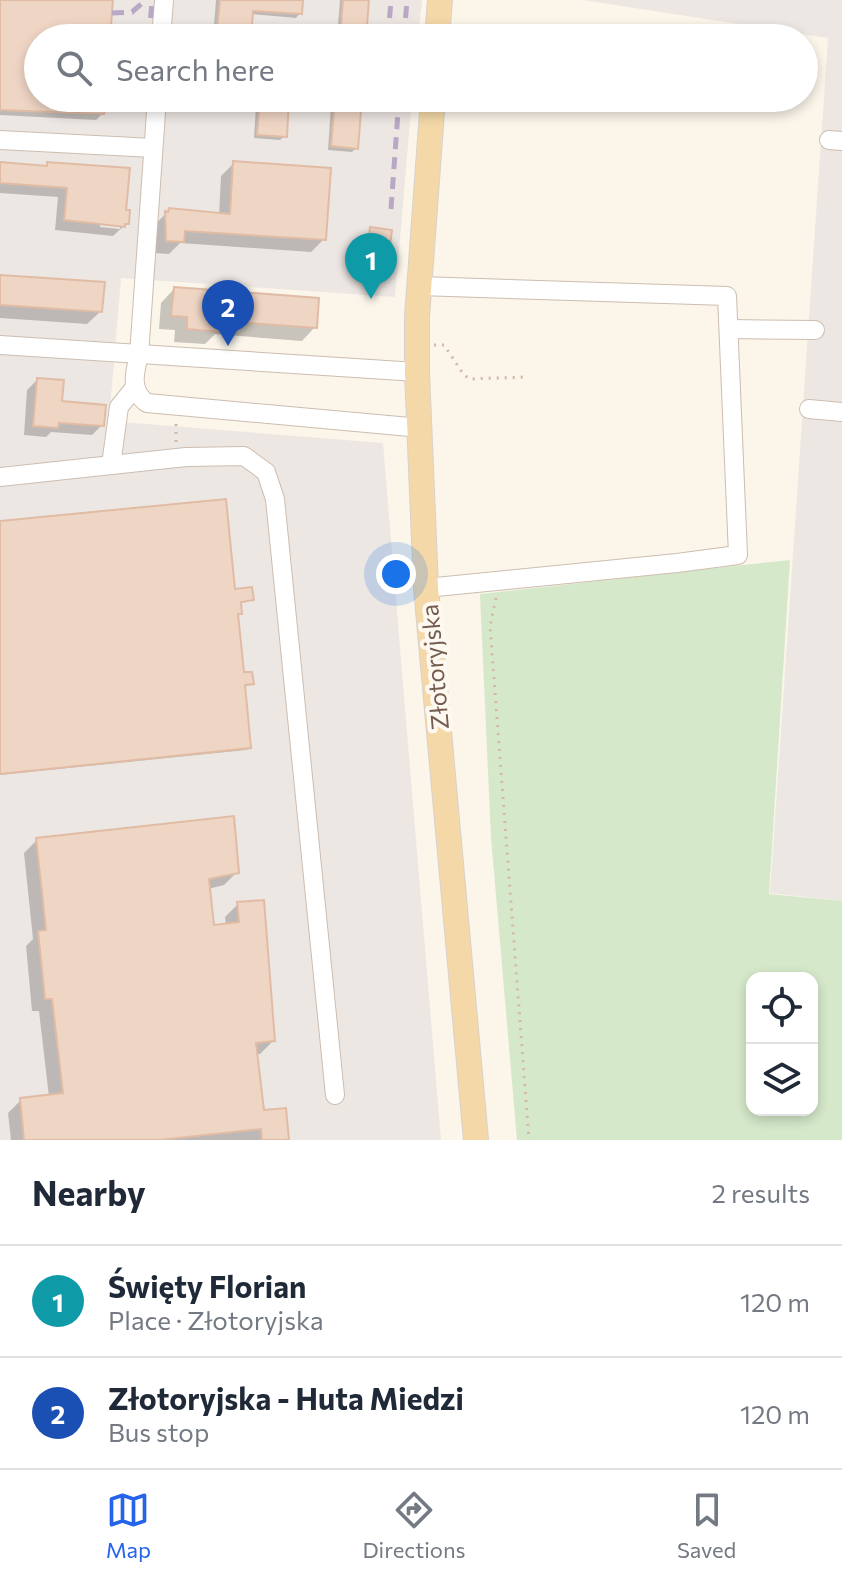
<!DOCTYPE html>
<meta charset="utf-8">
<style>
:root{--surface:#fff;--page:#f2f2f3;--text:#1f2937;--muted:#747a83;--line:#e0e1e3;--accent:#2563eb}
body{margin:0;font-family:Commissioner,sans-serif;background:var(--page);color:var(--text)}
.controls{position:absolute;right:24px;bottom:24px;display:grid;overflow:hidden;border-radius:16px;box-shadow:0 4px 12px #0003}
.controls button{width:72px;height:72px;display:grid;place-items:center;padding:0;border:0;border-bottom:2px solid var(--line);background:var(--surface);color:var(--text);font:40px sans-serif}
.you{position:absolute;left:396px;top:574px;width:28px;height:28px;margin:-20px;border:6px solid #fff;border-radius:50%;background:#1a73e8;box-shadow:0 0 0 12px #1a73e833}
.badge{display:grid;place-items:center;width:52px;height:52px;border-radius:50%;background:var(--accent);color:#fff;font-size:26px;font-weight:700}
.pin{position:absolute;translate:-50% -66px;filter:drop-shadow(0 2px 4px #0008)}
.pin::after{content:'';position:absolute;top:42px;width:28px;height:24px;background:inherit;clip-path:polygon(0 0,100% 0,50% 100%)}
.list{margin:0;padding:0;list-style:none}
h2{display:flex;justify-content:space-between;align-items:center;height:104px;margin:0;padding:0 32px;font-size:34px}
h2 small{font-size:26px;font-weight:400;color:var(--muted)}
.list li{display:grid;grid-template-columns:52px 1fr auto;gap:24px;align-items:center;box-sizing:border-box;height:112px;padding:0 32px;border-top:2px solid var(--line)}
.list b{display:block;font-size:30px;white-space:nowrap}
.list p{margin:0;font-size:26px;white-space:nowrap;color:var(--muted)}
.list em{font-size:26px;font-style:normal;color:var(--muted)}
.icon{flex:none;width:44px;height:44px;fill:none;stroke:currentColor;stroke-width:2;stroke-linecap:round;stroke-linejoin:round}
.map{position:relative;flex:none;width:842px;height:1140px;overflow:hidden}
.search{position:absolute;background:var(--surface);box-shadow:0 4px 12px #0003;left:24px;right:24px;top:24px;height:88px;display:flex;align-items:center;gap:20px;box-sizing:border-box;padding:0 28px;border-radius:44px;color:var(--muted);font-size:30px}
.sheet{height:328px;background:var(--surface)}
nav{display:flex;justify-content:space-around;align-items:center;box-sizing:border-box;height:112px;border-top:2px solid var(--line);background:var(--surface);font-size:22px;color:var(--muted)}
nav a{display:grid;justify-items:center;gap:4px}
nav .on{color:var(--accent)}
.map>svg:first-child{display:block}
</style>
<div class="map">
<svg width="842" height="1140" viewBox="0 0 842 1140">
<rect width="100%" height="100%" fill="#fbf5ea"/>
<!-- industrial -->
<g fill="#ede7e3">
<path d="M 0,0 L 422,0 L 418,38 L 38,38 L 38,98 L 412,98 L 395,297 L 121,278 L 109,421 L 383,443 L 441,1140 L 0,1140 Z"/>
<path d="M 583,0 L 842,0 L 842,901 L 770,893 L 828,38 Z"/>
</g>
<!-- green -->
<path fill="#d5e8c9" fill-rule="evenodd" d="M 790,560 L 769,894 L 842,901 L 842,1140 L 517,1140 L 491,837 L 480,594 ZM 752,978 L 812,978 L 812,1110 L 752,1110 Z"/>
<!-- shadow -->
<g fill="#0003" fill-rule="evenodd">
<path d="M 0,0 L 111,0 L 108,38 L 38,38 L 38,98 L 104,98 L 102,114 L 96,120 L 0,115 Z"/>
<path d="M 216,0 L 301,0 L 300,13 L 296,18 L 251,14 L 249,38 L 213,38 Z"/>
<path d="M 340,0 L 367,0 L 364,38 L 337,38 Z"/>
<path d="M 243,98 L 360,98 L 356,148 L 352,152 L 328,150 L 331,106 L 287,101 L 285,136 L 280,140 L 254,138 L 256,105 L 243,104 Z"/>
<path d="M 234,163 L 324,239 L 311,252 L 180,243 L 169,254 L 154,253 L 153,226 L 170,210 L 219,215 L 221,176 Z"/>
<path d="M 0,164 L 44,167 L 48,164 L 127,223 L 113,236 L 55,230 L 58,197 L 0,193 ZM 100,223 L 120,225 L 120,229 L 100,227 Z"/>
<path d="M 370,229 L 388,244 L 385,247 L 367,246 Z"/>
<path d="M 0,277 L 101,311 L 87,324 L 0,318 Z"/>
<path d="M 174,289 L 315,327 L 302,341 L 215,334 L 205,344 L 174,342 L 175,330 L 159,329 L 161,303 Z"/>
<path d="M 37,380 L 60,403 L 102,425 L 92,435 L 51,432 L 46,437 L 24,435 L 27,390 Z"/>
<path d="M 0,524 L 233,591 L 252,600 L 239,604 L 240,613 L 238,616 L 242,675 L 252,684 L 243,687 L 249,748 L 246,750 L 0,775 Z"/>
<path d="M 37,840 L 237,872 L 224,885 L 208,889 L 212,927 L 226,926 L 225,917 L 238,904 L 273,1041 L 260,1054 L 255,1054 L 262,1112 L 287,1140 L 11,1140 L 8,1113 L 21,1100 L 49,1097 L 39,1011 L 32,1011 L 26,946 L 33,939 L 24,853 Z"/>
</g>
<!-- building -->
<g fill="#efd5c4" stroke="#e0bca5" stroke-width="2">
<path d="M 0,0 L 113,0 L 110,38 L 38,38 L 38,98 L 106,98 L 104,114 L 0,110 Z"/>
<path d="M 220,0 L 303,0 L 302,14 L 253,11 L 251,38 L 216,38 Z"/>
<path d="M 343,0 L 369,0 L 366,38 L 340,38 Z"/>
<path d="M 260,98 L 289,98 L 287,137 L 257,135 Z"/>
<path d="M 335,98 L 362,98 L 358,149 L 331,146 Z"/>
<path d="M 233,161 L 331,168 L 326,240 L 185,231 L 184,242 L 166,241 L 165,211 L 168,212 L 169,208 L 230,214 Z"/>
<path d="M 0,162 L 47,166 L 47,162 L 130,168 L 126,210 L 130,210 L 129,224 L 125,224 L 125,227 L 64,220 L 67,188 L 0,183 Z"/>
<path d="M 370,227 L 392,230 L 390,245 L 368,244 Z"/>
<path d="M 0,275 L 105,282 L 102,312 L 0,305 Z"/>
<path d="M 174,287 L 319,298 L 317,328 L 221,321 L 221,332 L 187,329 L 187,317 L 171,316 Z"/>
<path d="M 37,378 L 64,380 L 62,401 L 106,405 L 104,426 L 59,423 L 58,428 L 33,426 Z"/>
<path d="M 226,499 L 235,589 L 252,587 L 254,600 L 241,602 L 242,614 L 238,614 L 244,672 L 252,672 L 254,684 L 245,685 L 251,748 L 0,774 L 0,521 Z"/>
<path d="M 234,816 L 239,873 L 209,879 L 214,925 L 239,922 L 237,902 L 264,900 L 275,1041 L 256,1043 L 264,1110 L 286,1108 L 289,1140 L 262,1140 L 261,1129 L 160,1140 L 24,1140 L 20,1098 L 63,1093 L 52,999 L 45,999 L 38,931 L 46,930 L 36,838 Z"/>
</g>
<g fill="none" stroke-linecap="round" stroke-linejoin="round">
<!-- minor casing -->
<g stroke="#cdbdb0" stroke-width="20">
<g id="minor">
<path d="M 161,38 L 164,0"/>
<path d="M 157,98 L 139,355 C 134,374 130,391 147,403 L 421,428"/>
<path d="M 0,140 L 153,148"/>
<path d="M 829,140 L 842,141"/>
<path d="M 419,286 L 727,296 L 738,555 L 677,563 L 426,588"/>
<path d="M 729,329 L 815,330"/>
<path d="M 0,345 L 417,372"/>
<path d="M 809,409 L 842,412"/>
<path d="M 111,465 L 119,407 L 135,387"/>
<path d="M 0,477 L 186,457 L 244,456 L 266,472 L 275,499 L 335,1095"/>
</g>
</g>
<!-- major casing -->
<g stroke="#d8d1ce" stroke-width="26">
<g id="major">
<path d="M 437,38 L 440,0"/>
<path d="M 433,98 L 417,317 L 417,372 L 426,588 L 476,1140"/>
</g>
</g>
<!-- path -->
<g stroke="#d4b8a6" stroke-width="3" stroke-dasharray="2 6" stroke-linecap="butt">
<path d="M 434,345 L 444,345 L 464,375 L 470,379 L 526,377"/>
<path d="M 176,442 L 176,421"/>
<path d="M 496,598 L 490,626 L 529,1140"/>
</g>
<!-- minor -->
<use href="#minor" stroke="#fff" stroke-width="18"/>
<!-- major -->
<use href="#major" stroke="#f4d8a8" stroke-width="24"/>
<!-- rail -->
<g stroke="#b8a8c5" stroke-width="5" stroke-dasharray="12 8" stroke-linecap="butt">
<path d="M 112,13 L 132,12 L 146,0"/>
<path d="M 149,38 L 152,0"/>
<path d="M 388,38 L 391,0"/>
<path d="M 404,38 L 407,0"/>
<path d="M 391,209 L 399,98"/>
</g>
</g>
<g text-anchor="middle" dominant-baseline="central" stroke-width="8" stroke-linejoin="round" paint-order="stroke">
<!-- street labels -->
<g font-size="24" fill="#745c4f" stroke="#fef9f0">
<text transform="translate(434 667) rotate(-95)">Złotoryjska</text>
</g>
</g>
</svg>
<div class="controls">
<button><svg class="icon" aria-label="locate" viewBox="0 0 24 24"><circle cx="12" cy="12" r="6"/><path d="M12 2v4M12 18v4M2 12h4M18 12h4"/></svg></button>
<button><svg class="icon" aria-label="layers" viewBox="0 0 24 24"><path d="M12 4l9 5-9 5-9-5zM3 14l9 5 9-5"/></svg></button>
</div>
<div class="you"></div>
<div class="pin badge" style="left:371px;top:299px;background:#0f9aa8">1</div>
<div class="pin badge" style="left:228px;top:346px;background:#1a4fb4">2</div>
<div class="search"><svg class="icon" aria-label="search" viewBox="0 0 24 24"><circle cx="10" cy="10" r="6"/><path d="M15 15l6 6"/></svg>Search here</div>
</div>
<section class="sheet">
<h2>Nearby<small>2 results</small></h2>
<ul class="list">
<li><span class="badge" style="background:#0f9aa8">1</span><div><b>Święty Florian</b><p>Place · Złotoryjska</p></div><em>120 m</em></li>
<li><span class="badge" style="background:#1a4fb4">2</span><div><b>Złotoryjska - Huta Miedzi</b><p>Bus stop</p></div><em>120 m</em></li>
</ul>
</section>
<nav>
<a class="on"><svg class="icon" aria-label="map" viewBox="0 0 24 24"><path d="M3 6l6-2 6 2 6-2v14l-6 2-6-2-6 2zM9 4v14M15 6v14"/></svg>Map</a>
<a><svg class="icon" aria-label="directions" viewBox="0 0 24 24"><path d="M12 3l9 9-9 9-9-9zM9 14v-3h6M13 9l2 2-2 2"/></svg>Directions</a>
<a><svg class="icon" aria-label="saved" viewBox="0 0 24 24"><path d="M7 4h10v16l-5-4-5 4z"/></svg>Saved</a>
</nav>
